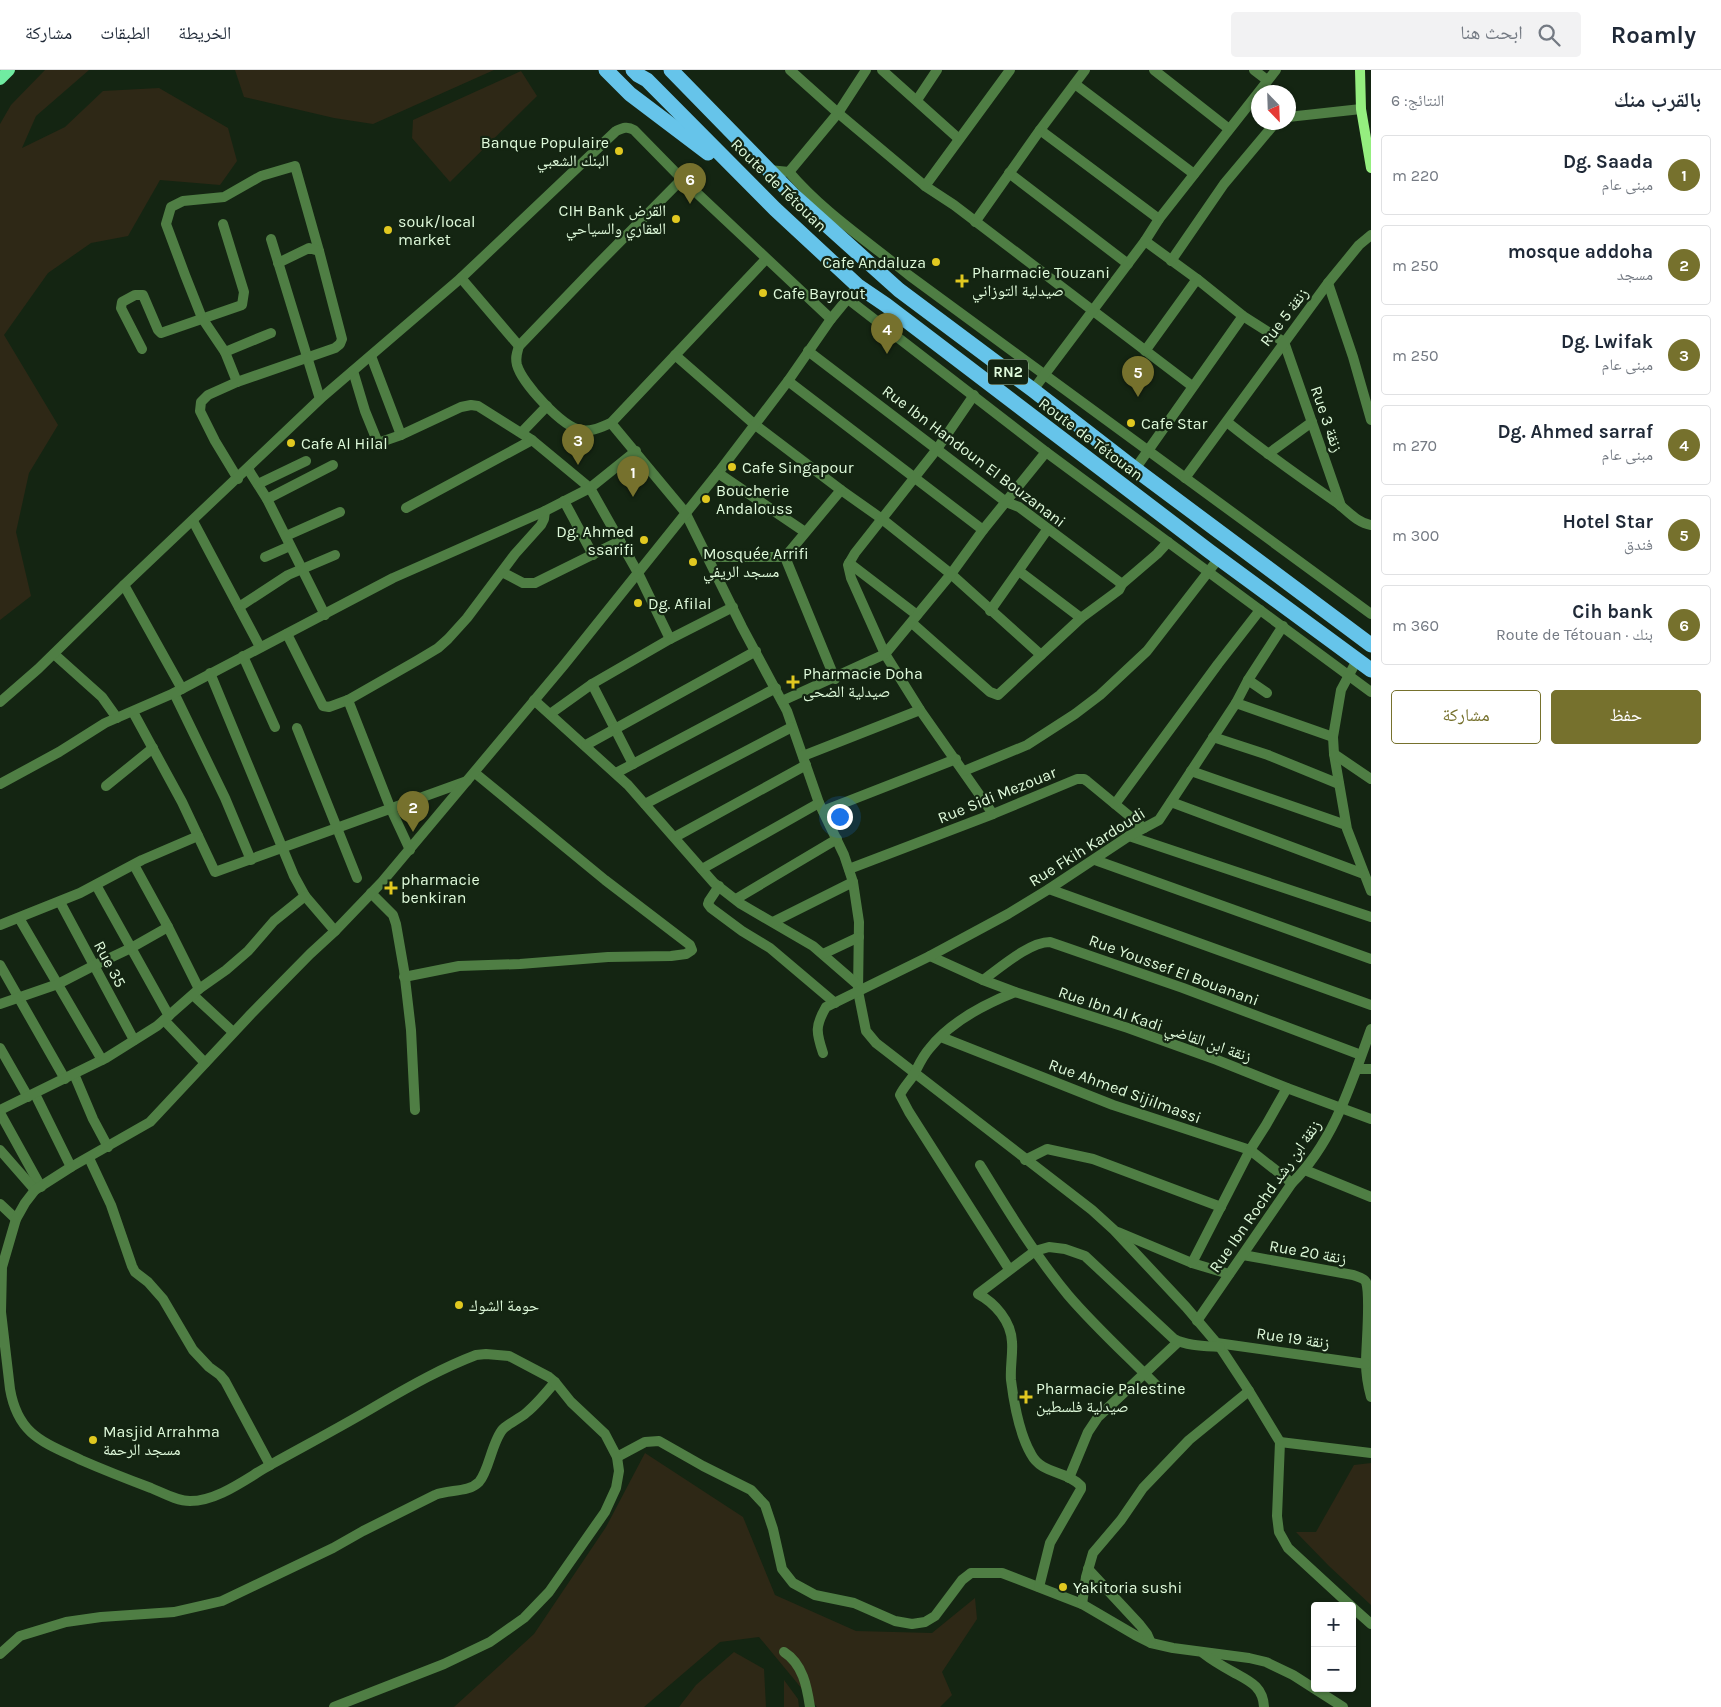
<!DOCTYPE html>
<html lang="ar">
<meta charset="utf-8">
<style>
:root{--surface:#fff;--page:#f2f2f3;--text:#1f2937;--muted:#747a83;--line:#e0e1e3;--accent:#76712d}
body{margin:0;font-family:Karla,"Noto Naskh Arabic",sans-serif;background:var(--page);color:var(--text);direction:rtl}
.controls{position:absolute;right:15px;bottom:15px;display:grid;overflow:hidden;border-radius:5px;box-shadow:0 1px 4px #0004}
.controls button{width:45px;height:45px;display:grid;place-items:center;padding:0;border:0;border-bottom:1px solid var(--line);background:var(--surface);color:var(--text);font:25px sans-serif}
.compass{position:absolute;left:1251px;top:15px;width:45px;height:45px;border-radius:50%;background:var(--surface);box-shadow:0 1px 4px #0004;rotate:157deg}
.you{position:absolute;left:839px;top:746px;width:18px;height:18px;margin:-12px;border:4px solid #fff;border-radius:50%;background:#1a73e8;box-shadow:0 0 0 8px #1a73e833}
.badge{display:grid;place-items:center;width:32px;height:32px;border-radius:50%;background:var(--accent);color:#fff;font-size:16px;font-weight:700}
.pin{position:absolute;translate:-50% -41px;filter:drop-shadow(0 1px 2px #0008)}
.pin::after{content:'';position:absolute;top:26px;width:18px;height:15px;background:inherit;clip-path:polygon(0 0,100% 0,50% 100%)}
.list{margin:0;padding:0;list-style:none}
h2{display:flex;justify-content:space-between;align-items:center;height:65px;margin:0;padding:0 20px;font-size:21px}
h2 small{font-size:16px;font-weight:400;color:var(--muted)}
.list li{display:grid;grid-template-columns:32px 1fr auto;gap:15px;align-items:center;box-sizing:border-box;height:80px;margin:0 10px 10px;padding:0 10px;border:1px solid var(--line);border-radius:5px}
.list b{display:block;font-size:19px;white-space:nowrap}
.list p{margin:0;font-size:16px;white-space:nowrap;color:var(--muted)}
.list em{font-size:16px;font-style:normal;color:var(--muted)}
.actions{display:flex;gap:10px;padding:15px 20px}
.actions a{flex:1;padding:11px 0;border:1px solid var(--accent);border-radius:5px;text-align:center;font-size:18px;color:var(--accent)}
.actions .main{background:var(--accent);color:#fff}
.icon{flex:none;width:28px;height:28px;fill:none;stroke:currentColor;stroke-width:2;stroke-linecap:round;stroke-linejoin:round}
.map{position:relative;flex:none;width:1371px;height:1637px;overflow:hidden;direction:ltr}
header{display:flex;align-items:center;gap:30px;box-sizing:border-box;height:70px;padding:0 25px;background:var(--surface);border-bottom:1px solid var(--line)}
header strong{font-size:24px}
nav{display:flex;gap:28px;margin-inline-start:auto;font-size:18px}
.search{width:350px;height:45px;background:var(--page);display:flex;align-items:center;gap:12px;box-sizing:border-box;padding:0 18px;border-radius:5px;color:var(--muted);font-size:19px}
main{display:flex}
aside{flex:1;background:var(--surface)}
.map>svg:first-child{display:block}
</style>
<header>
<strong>Roamly</strong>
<div class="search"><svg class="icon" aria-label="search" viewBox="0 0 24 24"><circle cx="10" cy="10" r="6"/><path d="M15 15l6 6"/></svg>ابحث هنا</div>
<nav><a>الخريطة</a><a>الطبقات</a><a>مشاركة</a></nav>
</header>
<main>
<aside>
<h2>بالقرب منك<small>النتائج: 6</small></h2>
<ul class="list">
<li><span class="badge">1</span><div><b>Dg. Saada</b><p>مبنى عام</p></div><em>220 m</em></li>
<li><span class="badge">2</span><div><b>mosque addoha</b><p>مسجد</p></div><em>250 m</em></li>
<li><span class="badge">3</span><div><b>Dg. Lwifak</b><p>مبنى عام</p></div><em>250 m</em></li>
<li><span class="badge">4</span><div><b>Dg. Ahmed sarraf</b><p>مبنى عام</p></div><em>270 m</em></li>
<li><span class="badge">5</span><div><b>Hotel Star</b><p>فندق</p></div><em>300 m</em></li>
<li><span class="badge">6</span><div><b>Cih bank</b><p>بنك · Route de Tétouan</p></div><em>360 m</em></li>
</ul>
<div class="actions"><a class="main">حفظ</a><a>مشاركة</a></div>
</aside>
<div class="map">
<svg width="1371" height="1637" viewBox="0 0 1371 1637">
<rect width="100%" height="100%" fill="#142512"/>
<!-- green -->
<g fill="#2e2816">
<path d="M 45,0 L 89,0 L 36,46 L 22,78 L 65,57 L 103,21 L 159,18 L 228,58 L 237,91 L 220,115 L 160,110 L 128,166 L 91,173 L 48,203 L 4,265 L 58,355 L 29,403 L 16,462 L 31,526 L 0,550 L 0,54 L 11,35 Z"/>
<path d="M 235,0 L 494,0 L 373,54 L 334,48 L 244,27 Z"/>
<path d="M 521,1 L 537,26 L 450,112 L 412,68 L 413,50 Z"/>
<path d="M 645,1383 L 743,1447 L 775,1525 L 856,1561 L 932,1563 L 975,1528 L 977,1549 L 942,1602 L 952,1625 L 940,1637 L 817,1637 L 759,1567 L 720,1572 L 644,1637 L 454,1637 L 534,1564 L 606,1457 Z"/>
<path d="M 1371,1393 L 1371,1535 L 1329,1496 L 1296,1462 L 1316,1462 L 1354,1395 Z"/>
<path d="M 734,1582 L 764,1599 L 766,1637 L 679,1637 L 696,1615 Z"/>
<path d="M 784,1610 L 798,1629 L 799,1637 L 784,1637 Z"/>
</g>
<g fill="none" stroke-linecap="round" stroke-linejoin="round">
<!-- street -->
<g stroke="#4f7e44" stroke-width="10">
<path d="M 790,0 L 838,43 L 925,116 L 954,135 L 1192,316"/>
<path d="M 882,0 L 959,69"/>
<path d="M 1154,0 L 1229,59"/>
<path d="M 1254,0 L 1267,10"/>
<path d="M 1075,14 L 1194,104"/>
<path d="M 917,30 L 937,0"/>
<path d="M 1288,47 L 1361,39"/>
<path d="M 1040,60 L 1159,149"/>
<path d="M 769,100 L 789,102 C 824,143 869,172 910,206 L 1371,544"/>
<path d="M 789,102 L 838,43 L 866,0"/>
<path d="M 1009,103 L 1128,194"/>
<path d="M 682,109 L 595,197 L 519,276 C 517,283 515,287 517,295 C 522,313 562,357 581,360 C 592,362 601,357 611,353 L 766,189"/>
<path d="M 925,116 L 1010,0"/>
<path d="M 975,152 L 1040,60 L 1085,0"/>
<path d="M 271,169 L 320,329"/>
<path d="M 1145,171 L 1197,209 L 1243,246 L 1284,272"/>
<path d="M 1171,191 L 1224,114 L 1276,52"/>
<path d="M 461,208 L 519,276"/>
<path d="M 1328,213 L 1353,287 L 1371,350"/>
<path d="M 848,229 L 1046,382 L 1371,622"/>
<path d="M 1284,272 L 1341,436"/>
<path d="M 142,279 L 121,238 L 122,232 L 135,225 L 143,225 L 158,260 L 161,263 L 242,235 L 244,222 L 223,154"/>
<path d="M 808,281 L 1006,432 L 1019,437 L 1122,514"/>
<path d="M 1145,281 L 1197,209"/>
<path d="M 225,282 L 271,263"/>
<path d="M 675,285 L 754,354 L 841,420 L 882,449 L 951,504 L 1041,585"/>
<path d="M 371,286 L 401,365"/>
<path d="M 353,301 L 365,341 L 378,373 L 401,365 L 461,337 L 471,335 L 478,336 L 532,370 L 590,418 L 638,503 L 670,569"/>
<path d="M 788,311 L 983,460"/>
<path d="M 237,312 L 225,282 L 202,248 L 185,205 L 166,154 L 171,137 L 183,131 L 224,127 L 261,106 L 295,96 L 319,181"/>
<path d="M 1033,320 L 1145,171 L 1159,149 L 1276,0"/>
<path d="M 974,325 L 937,379 L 855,483 L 848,495 L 851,508 L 885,584 L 920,640 L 993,744"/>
<path d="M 1227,352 C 1262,380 1298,406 1336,432 C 1347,440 1357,453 1371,455"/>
<path d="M 611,353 L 685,442 L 742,557 L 787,641 L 819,733 L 844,785 L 853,812 L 859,852 L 858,921 L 866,961 L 876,973 L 1092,1140 L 1114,1160 L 1186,1237 L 1220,1277 L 1249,1321 L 1280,1372 L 1277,1446 L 1279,1462 L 1288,1478 L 1351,1536"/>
<path d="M 522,362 L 547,336"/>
<path d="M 1268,384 L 1312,352"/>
<path d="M 248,399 L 267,429 L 325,545"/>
<path d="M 1135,399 L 1243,246"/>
<path d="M 718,403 L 805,462"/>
<path d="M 1185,408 L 1328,213 L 1359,175 L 1371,165"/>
<path d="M 238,409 L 215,371 L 200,341 L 201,332 L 208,325 L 237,312 L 335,278 L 340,274 L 342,269 L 319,181 L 309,178 L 278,193"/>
<path d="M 258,414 L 306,391"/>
<path d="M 267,429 L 333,395"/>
<path d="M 564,431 L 593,485"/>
<path d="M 406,438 L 532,370"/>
<path d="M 193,451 L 260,577"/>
<path d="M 286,466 L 340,442"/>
<path d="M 265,487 L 290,476"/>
<path d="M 708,487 L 785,487"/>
<path d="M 849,493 L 917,545"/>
<path d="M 1019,501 L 1081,548"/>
<path d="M 502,502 L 523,513 L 535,513 L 620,471"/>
<path d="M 124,515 L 182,619"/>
<path d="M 239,537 L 288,505 L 335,485"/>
<path d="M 990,541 L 1047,460"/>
<path d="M 912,553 L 990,622 L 998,625 L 1081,548 L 1119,520 L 1122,514 L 1157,484 L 1168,472"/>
<path d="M 287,564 L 323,636 L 329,637 L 348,630 L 418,590 L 438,578 L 448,569 L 467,548 L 515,484 L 541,455 L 544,449 L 545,441"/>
<path d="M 54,584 L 102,627 L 117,648"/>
<path d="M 243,586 L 275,657"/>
<path d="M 1357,590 L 1341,620 L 1333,667 L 1334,684 L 1347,759 L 1371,821"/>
<path d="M 210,603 L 294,806 L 305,826 L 335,861"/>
<path d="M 835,609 L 785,487 L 841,420"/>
<path d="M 1248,610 L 1267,623"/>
<path d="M 592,614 L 633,694"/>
<path d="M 174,623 L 225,728 L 251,790"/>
<path d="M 348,630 L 390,737 L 410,780"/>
<path d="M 534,630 L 628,715 L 714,813 L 741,834 L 813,876 L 858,915"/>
<path d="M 782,631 L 885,584 L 951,504 L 983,460 L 1046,382"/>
<path d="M 0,632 L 38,599 L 124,515 L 320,329 L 461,208 L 616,61 C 623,58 627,56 634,60 L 682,109 L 831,249"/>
<path d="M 1236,633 L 1333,667"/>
<path d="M 133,642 L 182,732 L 215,802 L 467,711"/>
<path d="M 550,644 L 592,614 L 670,569 L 733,537"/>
<path d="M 297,658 L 357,808"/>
<path d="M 1213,667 L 1268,685 L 1339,714"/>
<path d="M 586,675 L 756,581"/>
<path d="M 1334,684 L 1371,709"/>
<path d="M 803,686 L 920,640"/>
<path d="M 964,701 L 1027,675 L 1075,644 L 1100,625 L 1147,581 L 1219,488"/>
<path d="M 1191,701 L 1346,755"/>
<path d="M 616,703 L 776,618"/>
<path d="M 0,714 L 59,682 L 105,653 L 174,623 L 393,508 L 545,441 L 590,418 L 636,381"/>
<path d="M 106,716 L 153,678"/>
<path d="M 1171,732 L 1364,804"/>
<path d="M 645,734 L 792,657"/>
<path d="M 1115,734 L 1218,594 L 1260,540"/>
<path d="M 823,741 L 956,689"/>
<path d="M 1129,766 L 1371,847"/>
<path d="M 675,767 L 806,695"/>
<path d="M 1095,790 L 1371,889"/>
<path d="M 134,795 L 168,857 L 199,919"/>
<path d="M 702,799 L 819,733"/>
<path d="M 849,799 L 993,744 L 1077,709 L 1084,709 L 1087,711 L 1144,758"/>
<path d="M 96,815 L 169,946"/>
<path d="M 719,816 L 709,831 L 708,834 L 711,838 L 742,861 L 770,878 L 835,933"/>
<path d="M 1049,819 L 1371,935"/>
<path d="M 371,823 L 393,845 L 396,854 L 404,900 L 411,960 L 415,1040"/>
<path d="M 736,829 L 837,769"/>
<path d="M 60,832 L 134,970"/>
<path d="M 19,848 L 102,990"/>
<path d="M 773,852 L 853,812"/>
<path d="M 0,855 L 80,823 L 142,790 L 198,766"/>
<path d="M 823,884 L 859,867"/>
<path d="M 930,886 L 983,910 L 1015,922 L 1128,958 L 1217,990 L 1287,1018 L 1371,1049"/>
<path d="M 0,895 L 65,1009"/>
<path d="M 404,907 L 459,896 L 520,894 L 608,887 L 671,886 L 686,884 L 692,880 L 690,875 L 605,810 L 475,703"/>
<path d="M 983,910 C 1000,898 1029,872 1050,872 L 1183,918 L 1361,985"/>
<path d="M 193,925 L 233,962"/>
<path d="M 0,934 L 58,914 L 93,896 L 131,878 L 168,857"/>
<path d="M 164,950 L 205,993"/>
<path d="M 941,967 L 1113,1035 L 1250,1080 L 1292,1113"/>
<path d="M 0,978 L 28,1027"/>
<path d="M 823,983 C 816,962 815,956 826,937 L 930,886 L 1008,844 L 1049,819 L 1129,766 L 1159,750 L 1236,633 L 1248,610 L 1283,556"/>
<path d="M 1357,999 L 1371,999"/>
<path d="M 74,1004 L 93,1049 L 108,1077"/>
<path d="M 35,1024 L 71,1097"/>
<path d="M 0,1040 L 106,988 L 157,956 L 199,919 L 226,900 L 248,881 L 274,851 L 305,826"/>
<path d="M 0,1043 L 41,1117"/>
<path d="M 0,1080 L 35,1120"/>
<path d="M 89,1088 L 111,1135 L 132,1196 L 135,1202 L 148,1212 L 163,1229 L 193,1280 L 209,1297 L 220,1305 L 225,1311 L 270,1395"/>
<path d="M 1025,1090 L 1047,1079 L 1093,1089 L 1221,1137"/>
<path d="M 980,1095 C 1007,1139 1035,1185 1068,1225 C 1097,1259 1131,1289 1162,1321"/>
<path d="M 1305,1100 L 1371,1127"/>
<path d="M 0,1134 L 16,1149"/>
<path d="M 1118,1162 L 1192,1193 L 1229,1204"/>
<path d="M 1243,1185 L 1353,1205 C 1358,1207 1364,1208 1366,1212 C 1371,1226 1366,1275 1366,1293 C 1366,1304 1368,1316 1371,1327"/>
<path d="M 1192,1193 L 1250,1080 L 1266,1055 L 1287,1018"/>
<path d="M 1009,1199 L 909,1042 L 900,1025 C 903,1018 909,1012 913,1006 C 918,997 922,987 929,979 C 949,953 985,934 1015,922"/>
<path d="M 1197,1251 L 1292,1113 C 1334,1071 1351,1014 1371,959"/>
<path d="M 1217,1273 L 1366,1294"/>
<path d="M 1280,1372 L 1371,1383"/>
<path d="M 617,1387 L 645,1372 L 659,1371 L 703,1396 L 751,1420 L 765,1435 L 773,1459 L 782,1499 L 793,1513 L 815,1525 L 854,1533 L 895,1551 L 912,1554 L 925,1552 L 935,1546 L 962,1510 L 971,1503 L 1002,1503 L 1082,1534 L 1135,1565 L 1151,1573 L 1173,1578 L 1249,1588 L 1266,1592 L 1293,1605 L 1343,1637"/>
<path d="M 1069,1408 L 1088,1362 L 1098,1347 L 1178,1272"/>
<path d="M 1088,1499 L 1140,1555 L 1147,1564 L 1151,1573"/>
<path d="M 1039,1517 L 1050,1473 L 1081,1419 L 1081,1416 C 1066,1400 1042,1405 1031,1384 C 1019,1363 1014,1334 1011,1310 C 1010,1297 1013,1284 1012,1272 C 1011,1251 995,1233 978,1224 L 1035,1181 L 1049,1177 L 1065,1179 L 1085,1186 L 1174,1269 C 1187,1276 1205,1276 1220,1277"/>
<path d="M 1082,1534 L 1086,1507 L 1093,1483 L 1121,1450 L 1143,1418 L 1189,1370 L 1249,1321"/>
<path d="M 1352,1537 L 1371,1554"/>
<path d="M 784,1582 C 803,1594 807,1617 810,1637"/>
<path d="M 1203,1583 C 1212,1590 1222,1596 1233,1602 C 1249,1611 1263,1616 1264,1637"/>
<path d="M 0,1584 L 20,1566 L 66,1552 L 101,1547 L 174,1542 L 222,1531 L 333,1478 L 363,1461 L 435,1425 C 449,1419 468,1423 479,1412 C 489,1401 492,1371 503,1359 C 509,1353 519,1349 526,1343 C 537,1334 546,1323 555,1312"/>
<path d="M 334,1637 L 444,1594 L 490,1572 L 524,1548 L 549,1522 L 605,1442 L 616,1418 L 619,1401 L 617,1387 L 605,1364 L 571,1332 L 555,1312 L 549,1307 L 509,1286 L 486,1284 L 476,1285 C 442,1298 412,1315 381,1333 C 346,1354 308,1374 272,1394 C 248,1407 219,1431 190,1431 C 177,1431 163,1423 151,1418 C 127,1409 104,1400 81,1390 C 43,1372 18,1365 10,1319 L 1,1242 L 2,1197 L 16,1149 L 25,1133 L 35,1120 L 71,1097 L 150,1052 L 251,944 L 310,884 L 335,861 L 382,812 L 564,595 L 718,403 L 788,311 L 831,249 L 858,216"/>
</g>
<!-- secondary -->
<path stroke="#95ee7f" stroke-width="10" d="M 1360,0 L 1361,39 L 1371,98"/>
<!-- primary -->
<path stroke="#70eca1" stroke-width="12" d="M 0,9 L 9,0"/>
<!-- highway -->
<g stroke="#66c4ea" stroke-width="15">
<path d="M 606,0 L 630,24 L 708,83"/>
<path d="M 633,0 L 638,5 L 647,10 L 775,139 L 858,216 L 886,235 L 1209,481 L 1371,600"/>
<path d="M 671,0 L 792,124 L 899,220 L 1033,320 L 1135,399 L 1371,575"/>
</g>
</g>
<!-- markers -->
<g fill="#e1c820" stroke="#142512" stroke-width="2">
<circle cx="619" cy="81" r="5"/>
<circle cx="676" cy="149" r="5"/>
<circle cx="388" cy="160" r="5"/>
<circle cx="936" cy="192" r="5"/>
<path d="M959.5 203.5h5v5h5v5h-5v5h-5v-5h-5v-5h5z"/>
<circle cx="763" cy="223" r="5"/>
<circle cx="1131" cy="353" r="5"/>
<circle cx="291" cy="373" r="5"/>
<circle cx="732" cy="397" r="5"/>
<circle cx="706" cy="429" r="5"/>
<circle cx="644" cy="470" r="5"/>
<circle cx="693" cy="492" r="5"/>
<circle cx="638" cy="533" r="5"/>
<path d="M790.5 604.5h5v5h5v5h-5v5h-5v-5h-5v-5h5z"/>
<path d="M388.5 810.5h5v5h5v5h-5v5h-5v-5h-5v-5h5z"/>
<circle cx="459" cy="1235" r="5"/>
<path d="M1023.5 1319.5h5v5h5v5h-5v5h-5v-5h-5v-5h5z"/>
<circle cx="93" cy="1370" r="5"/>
<circle cx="1063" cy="1517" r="5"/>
</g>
<g text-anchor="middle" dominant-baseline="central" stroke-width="4.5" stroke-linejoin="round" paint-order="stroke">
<!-- shield labels -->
<rect fill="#142512" stroke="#a2ba9f" stroke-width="1" x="988" y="289.5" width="40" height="25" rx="4"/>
<g font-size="15" font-weight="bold" fill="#dffadb">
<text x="1008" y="302">RN2</text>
</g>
<!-- poi labels -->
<g font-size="16" fill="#dffadb" stroke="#142512" text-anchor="start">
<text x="609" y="72" text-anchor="end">Banque Populaire<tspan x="609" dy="18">البنك الشعبي</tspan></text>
<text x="666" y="140" text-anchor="end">CIH Bank القرض<tspan x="666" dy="18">العقاري والسياحي</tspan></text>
<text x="398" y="151">souk/local<tspan x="398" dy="18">market</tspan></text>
<text x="926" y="192" text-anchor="end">Cafe Andaluza</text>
<text x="972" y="202">Pharmacie Touzani<tspan x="972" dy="18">صيدلية التوزاني</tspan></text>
<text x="773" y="223">Cafe Bayrout</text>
<text x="1141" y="353">Cafe Star</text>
<text x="301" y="373">Cafe Al Hilal</text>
<text x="742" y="397">Cafe Singapour</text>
<text x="716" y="420">Boucherie<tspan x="716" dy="18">Andalouss</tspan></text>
<text x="634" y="461" text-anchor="end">Dg. Ahmed<tspan x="634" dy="18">ssarifi</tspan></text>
<text x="703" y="483">Mosquée Arrifi<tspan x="703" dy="18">مسجد الريفي</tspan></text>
<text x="648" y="533">Dg. Afilal</text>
<text x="803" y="603">Pharmacie Doha<tspan x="803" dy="18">صيدلية الضحى</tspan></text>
<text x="401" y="809">pharmacie<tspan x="401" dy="18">benkiran</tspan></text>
<text x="469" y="1235">حومة الشوك</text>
<text x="1036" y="1318">Pharmacie Palestine<tspan x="1036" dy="18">صيدلية فلسطين</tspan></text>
<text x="103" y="1361">Masjid Arrahma<tspan x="103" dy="18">مسجد الرحمة</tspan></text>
<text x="1073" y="1517">Yakitoria sushi</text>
</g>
<!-- street labels -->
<g font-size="16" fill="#dffadb" stroke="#142512">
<text transform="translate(779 115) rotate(44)">Route de Tétouan</text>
<text transform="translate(1284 247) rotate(-53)">Rue 5 زنقة</text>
<text transform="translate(1327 349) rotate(71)">Rue 3 زنقة</text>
<text transform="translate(1091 369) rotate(37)">Route de Tétouan</text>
<text transform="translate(974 386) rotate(37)">Rue Ibn Handoun El Bouzanani</text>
<text transform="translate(997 725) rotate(-22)">Rue Sidi Mezouar</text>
<text transform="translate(1087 777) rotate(-32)">Rue Fkih Kardoudi</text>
<text transform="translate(110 894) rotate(62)">Rue 35</text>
<text transform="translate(1174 900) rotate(20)">Rue Youssef El Bouanani</text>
<text transform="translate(1155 954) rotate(19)">Rue Ibn Al Kadi زنقة ابن القاضي</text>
<text transform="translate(1125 1021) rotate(20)">Rue Ahmed Sijilmassi</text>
<text transform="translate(1265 1126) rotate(-55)">Rue Ibn Rochd زنقة ابن رشد</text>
<text transform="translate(1308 1182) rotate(10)">Rue 20 زنقة</text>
<text transform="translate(1293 1268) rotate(8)">Rue 19 زنقة</text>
</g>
</g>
</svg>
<div class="controls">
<button>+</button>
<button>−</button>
</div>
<svg class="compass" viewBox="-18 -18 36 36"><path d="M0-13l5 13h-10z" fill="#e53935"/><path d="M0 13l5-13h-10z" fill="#747a83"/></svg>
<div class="you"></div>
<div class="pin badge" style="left:633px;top:427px">1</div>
<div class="pin badge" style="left:413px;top:762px">2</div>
<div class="pin badge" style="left:578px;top:395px">3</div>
<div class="pin badge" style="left:887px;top:284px">4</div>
<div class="pin badge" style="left:1138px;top:327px">5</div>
<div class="pin badge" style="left:690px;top:134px">6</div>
</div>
</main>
